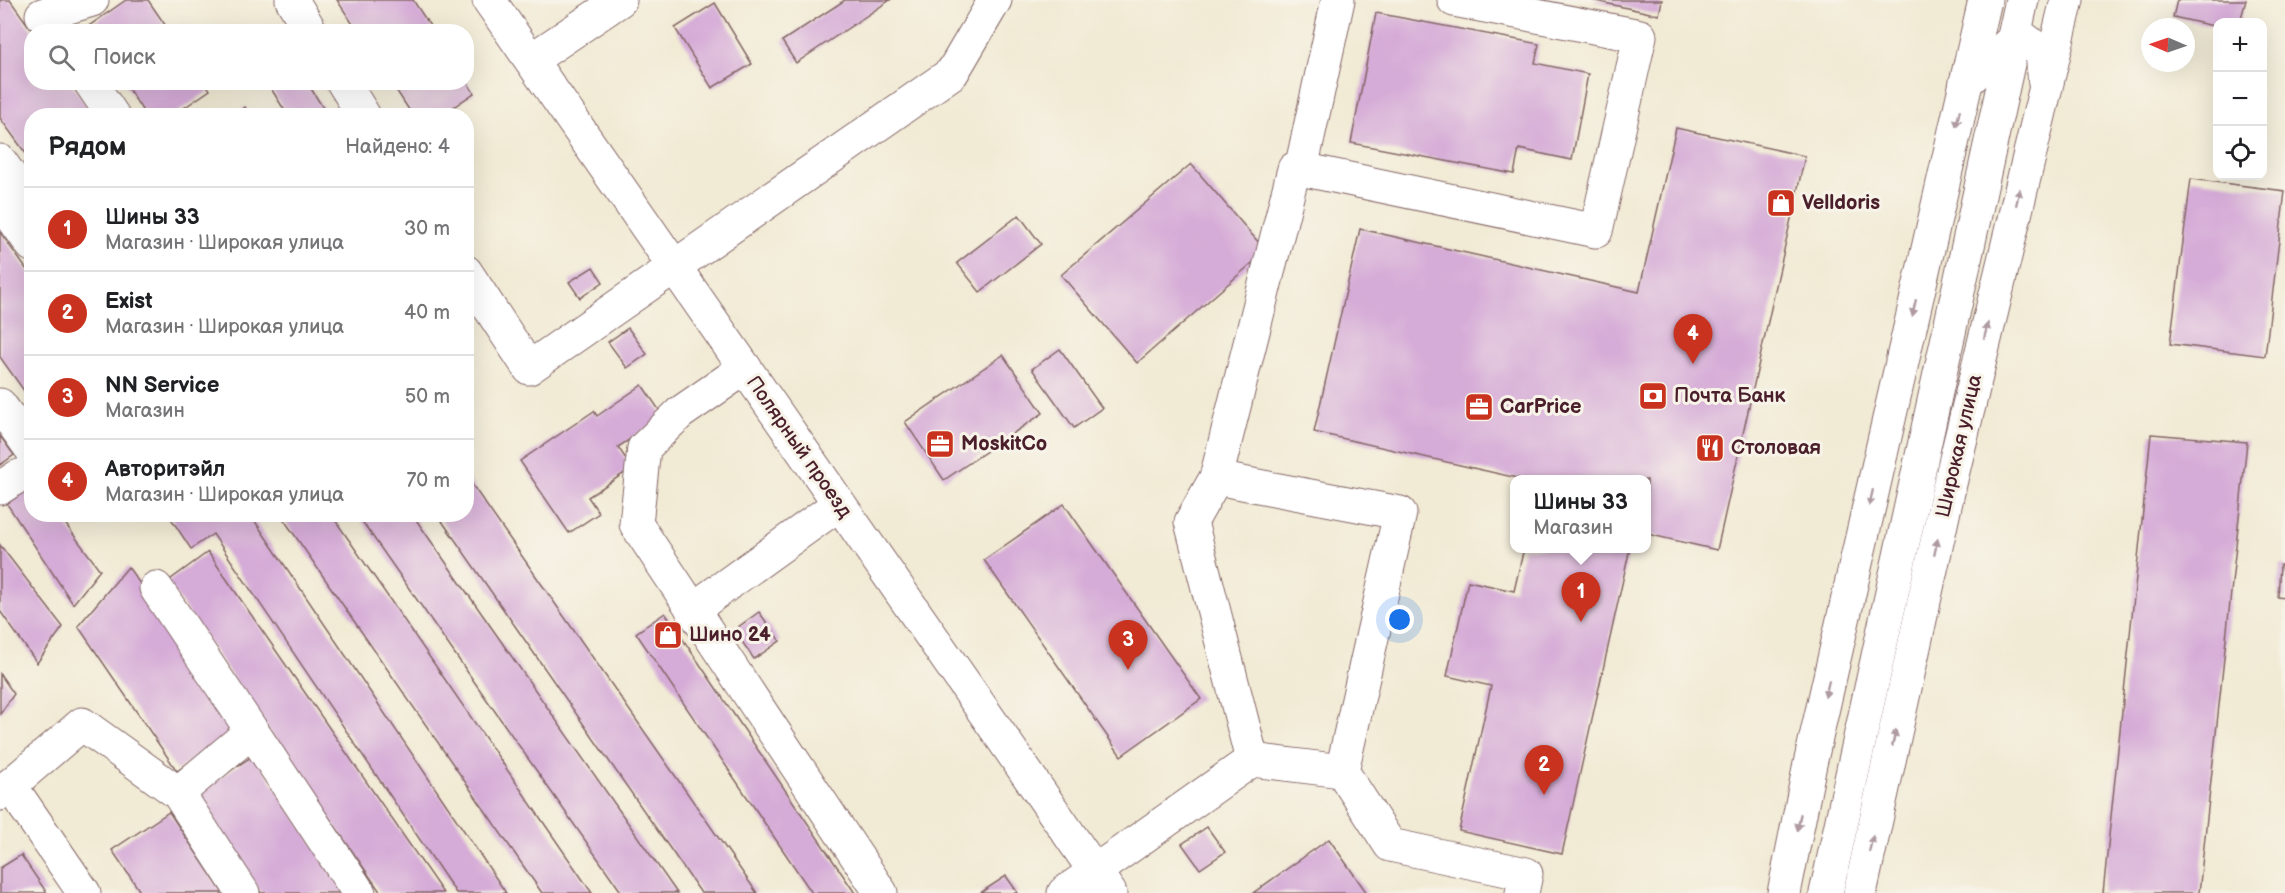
<!DOCTYPE html>
<html lang="ru">
<meta charset="utf-8">
<style>
:root{--surface:#fff;--page:#f6f6f6;--text:#202124;--muted:#757577;--line:#e0e0e0;--accent:#c8321e}
body{margin:0;font-family:"Balsamiq Sans",sans-serif;background:var(--page);color:var(--text)}
.controls{position:absolute;right:18px;top:18px;display:grid;overflow:hidden;border-radius:12px;box-shadow:0 6px 24px #0002}
.controls button{width:54px;height:54px;display:grid;place-items:center;padding:0;border:0;border-bottom:2px solid var(--line);background:var(--surface);color:var(--text);font:30px sans-serif}
.compass{position:absolute;left:2141px;top:18px;width:54px;height:54px;border-radius:50%;background:var(--surface);box-shadow:0 6px 24px #0002;rotate:272deg}
.you{position:absolute;left:1400px;top:620px;width:21px;height:21px;margin:-15px;border:4px solid #fff;border-radius:50%;background:#1a73e8;box-shadow:0 0 0 9px #1a73e833}
.badge{display:grid;place-items:center;width:39px;height:39px;border-radius:50%;background:var(--accent);color:#fff;font-size:20px;font-weight:700}
.pin{position:absolute;translate:-50% -50px;filter:drop-shadow(0 2px 3px #0008)}
.pin::after{content:'';position:absolute;top:32px;width:21px;height:18px;background:inherit;clip-path:polygon(0 0,100% 0,50% 100%)}
.popup{position:absolute;left:1510px;top:475px;width:141px;height:78px;box-sizing:border-box;display:grid;place-content:center;border-radius:12px;background:var(--surface);filter:drop-shadow(0 2px 4px #0005);font-size:20px;white-space:nowrap;color:var(--muted)}
.popup b{font-size:22px;color:var(--text)}
.popup::after{content:'';position:absolute;left:50%;top:100%;margin-left:-12px;border:12px solid transparent;border-top-color:var(--surface)}
.list{margin:0;padding:0;list-style:none}
h2{display:flex;justify-content:space-between;align-items:center;height:78px;margin:0;padding:0 24px;font-size:26px}
h2 small{font-size:20px;font-weight:400;color:var(--muted)}
.list li{display:grid;grid-template-columns:39px 1fr auto;gap:18px;align-items:center;box-sizing:border-box;height:84px;padding:0 24px;border-top:2px solid var(--line)}
.list b{display:block;font-size:22px;white-space:nowrap}
.list p{margin:0;font-size:20px;white-space:nowrap;color:var(--muted)}
.list em{font-size:20px;font-style:normal;color:var(--muted)}
.icon{flex:none;width:33px;height:33px;fill:none;stroke:currentColor;stroke-width:2;stroke-linecap:round;stroke-linejoin:round}
.map{position:relative;flex:none;width:2285px;height:893px;overflow:hidden}
.search{position:absolute;background:var(--surface);box-shadow:0 6px 24px #0002;left:24px;top:24px;width:450px;height:66px;display:flex;align-items:center;gap:15px;box-sizing:border-box;padding:0 21px;border-radius:24px;color:var(--muted);font-size:22px}
.panel{position:absolute;background:var(--surface);box-shadow:0 6px 24px #0002;left:24px;top:108px;width:450px;height:414px;border-radius:24px}
.map>svg:first-child{display:block}
</style>
<div class="map">
<svg width="2285" height="893" viewBox="0 0 2285 893">
<rect width="100%" height="100%" fill="#f7f3e8"/>
<filter id="ink" filterUnits="userSpaceOnUse"><feTurbulence type="fractalNoise" baseFrequency=".0167" numOctaves="2"/><feDisplacementMap in="SourceGraphic" scale="12" xChannelSelector="R" yChannelSelector="G"/><feConvolveMatrix kernelMatrix="1 2 1 2 8 2 1 2 1" color-interpolation-filters="sRGB"/></filter>
<filter id="wash" filterUnits="userSpaceOnUse"><feTurbulence type="fractalNoise" baseFrequency=".008" numOctaves="4" result="noise"/><feDisplacementMap in="SourceGraphic" scale="24" xChannelSelector="R" yChannelSelector="G"/><feGaussianBlur stdDeviation="1.35" result="paint"/><feColorMatrix in="noise" values="0 0 0 0 0 0 0 0 0 0 0 0 0 0 0 0 0 1.4 0 .05"/><feComposite in="paint" operator="in"/></filter>
<g filter="url(#wash)">
<rect width="100%" height="100%" fill="#f1ead4"/>
<g id="blocks">
<!-- building -->
<g fill="#d5abd7">
<path d="M 0,0 L 10,0 L 33,32 L 32,82 L 70,82 L 94,116 L 32,116 L 32,162 L 0,118 Z"/>
<path d="M 126,0 L 148,0 L 170,32 L 89,32 L 86,28 Z"/>
<path d="M 337,0 L 413,0 L 434,32 L 358,32 Z"/>
<path d="M 845,0 L 890,0 L 796,63 L 782,41 Z"/>
<path d="M 1591,0 L 1662,0 L 1659,15 Z"/>
<path d="M 2177,0 L 2246,0 L 2240,22 L 2218,22 L 2218,27 L 2173,17 Z"/>
<path d="M 715,3 L 752,64 L 712,88 L 675,28 Z"/>
<path d="M 1376,13 L 1539,44 L 1535,63 L 1588,74 L 1572,160 L 1519,149 L 1514,174 L 1351,143 Z"/>
<path d="M 124,82 L 205,82 L 210,90 L 172,116 L 146,116 Z"/>
<path d="M 267,82 L 307,82 L 328,116 L 288,116 Z"/>
<path d="M 391,82 L 467,82 L 474,93 L 440,116 L 413,116 Z"/>
<path d="M 245,107 L 251,116 L 233,116 Z"/>
<path d="M 1676,128 L 1805,156 L 1717,550 L 1647,534 L 1647,480 L 1526,480 L 1314,432 L 1360,229 L 1639,292 Z"/>
<path d="M 1191,164 L 1266,251 L 1137,363 L 1061,275 Z"/>
<path d="M 2191,179 L 2285,191 L 2265,356 L 2170,344 Z"/>
<path d="M 1019,215 L 1041,244 L 980,292 L 957,263 Z"/>
<path d="M 0,232 L 32,277 L 32,402 L 0,357 Z"/>
<path d="M 593,267 L 603,282 L 580,298 L 569,282 Z"/>
<path d="M 628,328 L 647,354 L 627,368 L 608,342 Z"/>
<path d="M 1060,349 L 1102,408 L 1074,428 L 1032,369 Z"/>
<path d="M 1003,355 L 1043,413 L 944,480 L 905,422 Z"/>
<path d="M 642,385 L 664,417 L 618,447 L 632,468 L 588,497 L 599,513 L 569,533 L 520,461 L 594,411 L 597,416 Z"/>
<path d="M 2151,434 L 2247,442 L 2199,893 L 2103,893 Z"/>
<path d="M 0,436 L 14,455 L 0,465 Z"/>
<path d="M 466,476 L 757,893 L 701,893 L 437,514 L 466,514 Z"/>
<path d="M 32,485 L 32,514 L 58,514 L 100,570 L 73,604 L 7,504 Z"/>
<path d="M 1064,504 L 1201,699 L 1121,756 L 984,560 Z"/>
<path d="M 168,514 L 250,514 L 506,893 L 456,893 L 213,534 L 191,549 Z"/>
<path d="M 280,514 L 331,514 L 592,893 L 542,893 Z"/>
<path d="M 357,514 L 412,514 L 677,893 L 622,893 Z"/>
<path d="M 0,545 L 63,627 L 37,663 L 0,611 Z"/>
<path d="M 1524,548 L 1630,548 L 1562,854 L 1459,831 L 1491,686 L 1447,676 L 1468,581 L 1514,591 Z"/>
<path d="M 208,552 L 443,893 L 381,893 L 167,582 Z"/>
<path d="M 2280,565 L 2285,565 L 2285,598 L 2278,597 Z"/>
<path d="M 128,567 L 241,726 L 177,771 L 78,626 Z"/>
<path d="M 759,612 L 780,641 L 754,659 L 734,630 Z"/>
<path d="M 665,613 L 855,893 L 812,893 L 636,633 Z"/>
<path d="M 0,674 L 14,694 L 0,714 Z"/>
<path d="M 254,755 L 346,893 L 261,893 L 195,794 Z"/>
<path d="M 169,812 L 223,893 L 141,893 L 112,850 Z"/>
<path d="M 1207,827 L 1225,852 L 1200,869 L 1182,844 Z"/>
<path d="M 1329,839 L 1367,893 L 1253,893 Z"/>
<path d="M 21,855 L 47,893 L 0,893 L 0,868 Z"/>
<path d="M 1006,876 L 1018,893 L 980,893 Z"/>
</g>
</g>
</g>
<g filter="url(#ink)">
<use href="#blocks" fill-opacity="0" stroke="#846666" stroke-width="1.5"/>
<g fill="none" stroke-linecap="round" stroke-linejoin="round">
<!-- minor casing -->
<g stroke="#846666" stroke-width="35">
<g id="minor">
<path d="M 292,0 L 311,32"/>
<path d="M 489,0 L 1110,893"/>
<path d="M 42,15 L 92,0"/>
<path d="M 531,60 L 620,0"/>
<path d="M 90,82 L 113,116"/>
<path d="M 343,82 L 364,116"/>
<path d="M 0,161 L 21,191 L 3,203"/>
<path d="M 1301,169 L 1338,0"/>
<path d="M 32,190 L 21,191 L 13,218 L 32,245"/>
<path d="M 466,272 L 529,368 L 952,73 L 995,0"/>
<path d="M 745,368 L 680,413 L 644,448 L 636,524 L 881,893"/>
<path d="M 0,405 L 32,450"/>
<path d="M 1216,478 L 1400,513 L 1342,771 L 1252,760"/>
<path d="M 0,488 L 17,477 L 32,472"/>
<path d="M 156,588 L 252,731"/>
<path d="M 692,610 L 839,504"/>
<path d="M 1342,771 L 1390,845 L 1526,874 L 1522,893"/>
<path d="M 10,785 L 84,893"/>
<path d="M 178,793 L 252,731 L 359,893"/>
<path d="M 0,794 L 82,724 L 178,793 L 243,893"/>
<path d="M 1064,893 L 1252,760 L 1191,522 L 1216,478 L 1294,169 L 1301,169 L 1596,231 L 1640,36 L 1454,0"/>
<path d="M 1826,893 L 2022,0"/>
</g>
</g>
<!-- major casing -->
<g stroke="#846666" stroke-width="35">
<g id="major">
<path d="M 1966,82 L 2013,40 L 2026,40 L 2042,53 L 2045,84"/>
<path d="M 1784,893 L 1810,764 L 1985,0"/>
<path d="M 1860,893 L 1948,492 L 2067,0"/>
</g>
</g>
<!-- minor -->
<use href="#minor" stroke="#fff" stroke-width="33"/>
<!-- major -->
<use href="#major" stroke="#fff" stroke-width="33"/>
</g>
<!-- one-way arrows -->
<defs><path id="oneway-solid" d="M-6-.8H1V-3.2L6.5 0L1 3.2V.8H-6Z" transform="scale(1.5)"/></defs>
<g fill="#ae9aa0">
<use href="#oneway-solid" transform="translate(1958 118) rotate(103)"/>
<use href="#oneway-solid" transform="translate(2018 197) rotate(-77)"/>
<use href="#oneway-solid" transform="translate(1914 308) rotate(103)"/>
<use href="#oneway-solid" transform="translate(1986 331) rotate(-76)"/>
<use href="#oneway-solid" transform="translate(1871 498) rotate(103)"/>
<use href="#oneway-solid" transform="translate(1936 547) rotate(-78)"/>
<use href="#oneway-solid" transform="translate(1827 689) rotate(103)"/>
<use href="#oneway-solid" transform="translate(1894 738) rotate(-78)"/>
<use href="#oneway-solid" transform="translate(1799 822) rotate(101)"/>
<use href="#oneway-solid" transform="translate(1871 844) rotate(-77)"/>
</g>
</g>
<!-- icons -->
<defs>
<g id="shop-square" transform="scale(1.5)"><rect x="-9" y="-9" width="18" height="18" rx="4" fill="#c8321e" stroke="#f7f3e8"/><path d="M-5-2.5h2.3a2.7 3.5 0 0 1 5.4 0H5L5.5 6h-11ZM-1.5-2.5h3a1.5 2.3 0 0 0-3 0Z" fill="#fff"/></g>
<g id="bank-square" transform="scale(1.5)"><rect x="-9" y="-9" width="18" height="18" rx="4" fill="#c8321e" stroke="#f7f3e8"/><path d="M-6-4H6V4H-6ZM0-2.3a2.3 2.3 0 1 0 0 4.6a2.3 2.3 0 1 0 0-4.6Z" fill="#fff"/></g>
<g id="office-square" transform="scale(1.5)"><rect x="-9" y="-9" width="18" height="18" rx="4" fill="#c8321e" stroke="#f7f3e8"/><path d="M-6-3h4V-5.5h4V-3h4V5H-6ZM-1-4.5V-3h2v-1.5ZM-6 0V1H6V0Z" fill="#fff"/></g>
<g id="restaurant-square" transform="scale(1.5)"><rect x="-9" y="-9" width="18" height="18" rx="4" fill="#c8321e" stroke="#f7f3e8"/><path d="M-5-6h1v4h1v-4h1v4h1v-4h1v5L-1.5 .5V6h-2V.5L-5-1ZM5-6V6H3V1.5H1.5Q1.5-4 5-6Z" fill="#fff"/></g>
</defs>
<g fill-rule="evenodd">
<use href="#shop-square" x="1781" y="203"/>
<use href="#bank-square" x="1653" y="396"/>
<use href="#office-square" x="1479" y="407"/>
<use href="#office-square" x="940" y="444"/>
<use href="#restaurant-square" x="1710" y="448"/>
<use href="#shop-square" x="668" y="635"/>
</g>
<g text-anchor="middle" dominant-baseline="central" stroke-width="6" stroke-linejoin="round" paint-order="stroke">
<!-- poi labels -->
<g font-size="20" font-weight="bold" fill="#4a1f2b" stroke="#f7f3e8" text-anchor="start">
<text x="1802" y="203">Velldoris</text>
<text x="1674" y="396">Почта Банк</text>
<text x="1500" y="407">CarPrice</text>
<text x="961" y="444">MoskitCo</text>
<text x="1731" y="448">Столовая</text>
<text x="689" y="635">Шино 24</text>
</g>
<!-- street labels -->
<g font-size="20" fill="#4a1f2b" stroke="#f7f3e8">
<text transform="translate(1959 446) rotate(-77)">Широкая улица</text>
<text transform="translate(799 447) rotate(55)">Полярный проезд</text>
</g>
</g>
</svg>
<div class="controls">
<button>+</button>
<button>−</button>
<button><svg class="icon" aria-label="locate" viewBox="0 0 24 24"><circle cx="12" cy="12" r="6"/><path d="M12 2v4M12 18v4M2 12h4M18 12h4"/></svg></button>
</div>
<svg class="compass" viewBox="-18 -18 36 36"><path d="M0-13l5 13h-10z" fill="#e53935"/><path d="M0 13l5-13h-10z" fill="#757577"/></svg>
<div class="you"></div>
<div class="pin badge" style="left:1581px;top:622px">1</div>
<div class="popup"><b>Шины 33</b>Магазин</div>
<div class="pin badge" style="left:1544px;top:795px">2</div>
<div class="pin badge" style="left:1128px;top:670px">3</div>
<div class="pin badge" style="left:1693px;top:364px">4</div>
<div class="search"><svg class="icon" aria-label="search" viewBox="0 0 24 24"><circle cx="10" cy="10" r="6"/><path d="M15 15l6 6"/></svg>Поиск</div>
<section class="panel">
<h2>Рядом<small>Найдено: 4</small></h2>
<ul class="list">
<li><span class="badge">1</span><div><b>Шины 33</b><p>Магазин · Широкая улица</p></div><em>30 m</em></li>
<li><span class="badge">2</span><div><b>Exist</b><p>Магазин · Широкая улица</p></div><em>40 m</em></li>
<li><span class="badge">3</span><div><b>NN Service</b><p>Магазин</p></div><em>50 m</em></li>
<li><span class="badge">4</span><div><b>Авторитэйл</b><p>Магазин · Широкая улица</p></div><em>70 m</em></li>
</ul>
</section>
</div>
